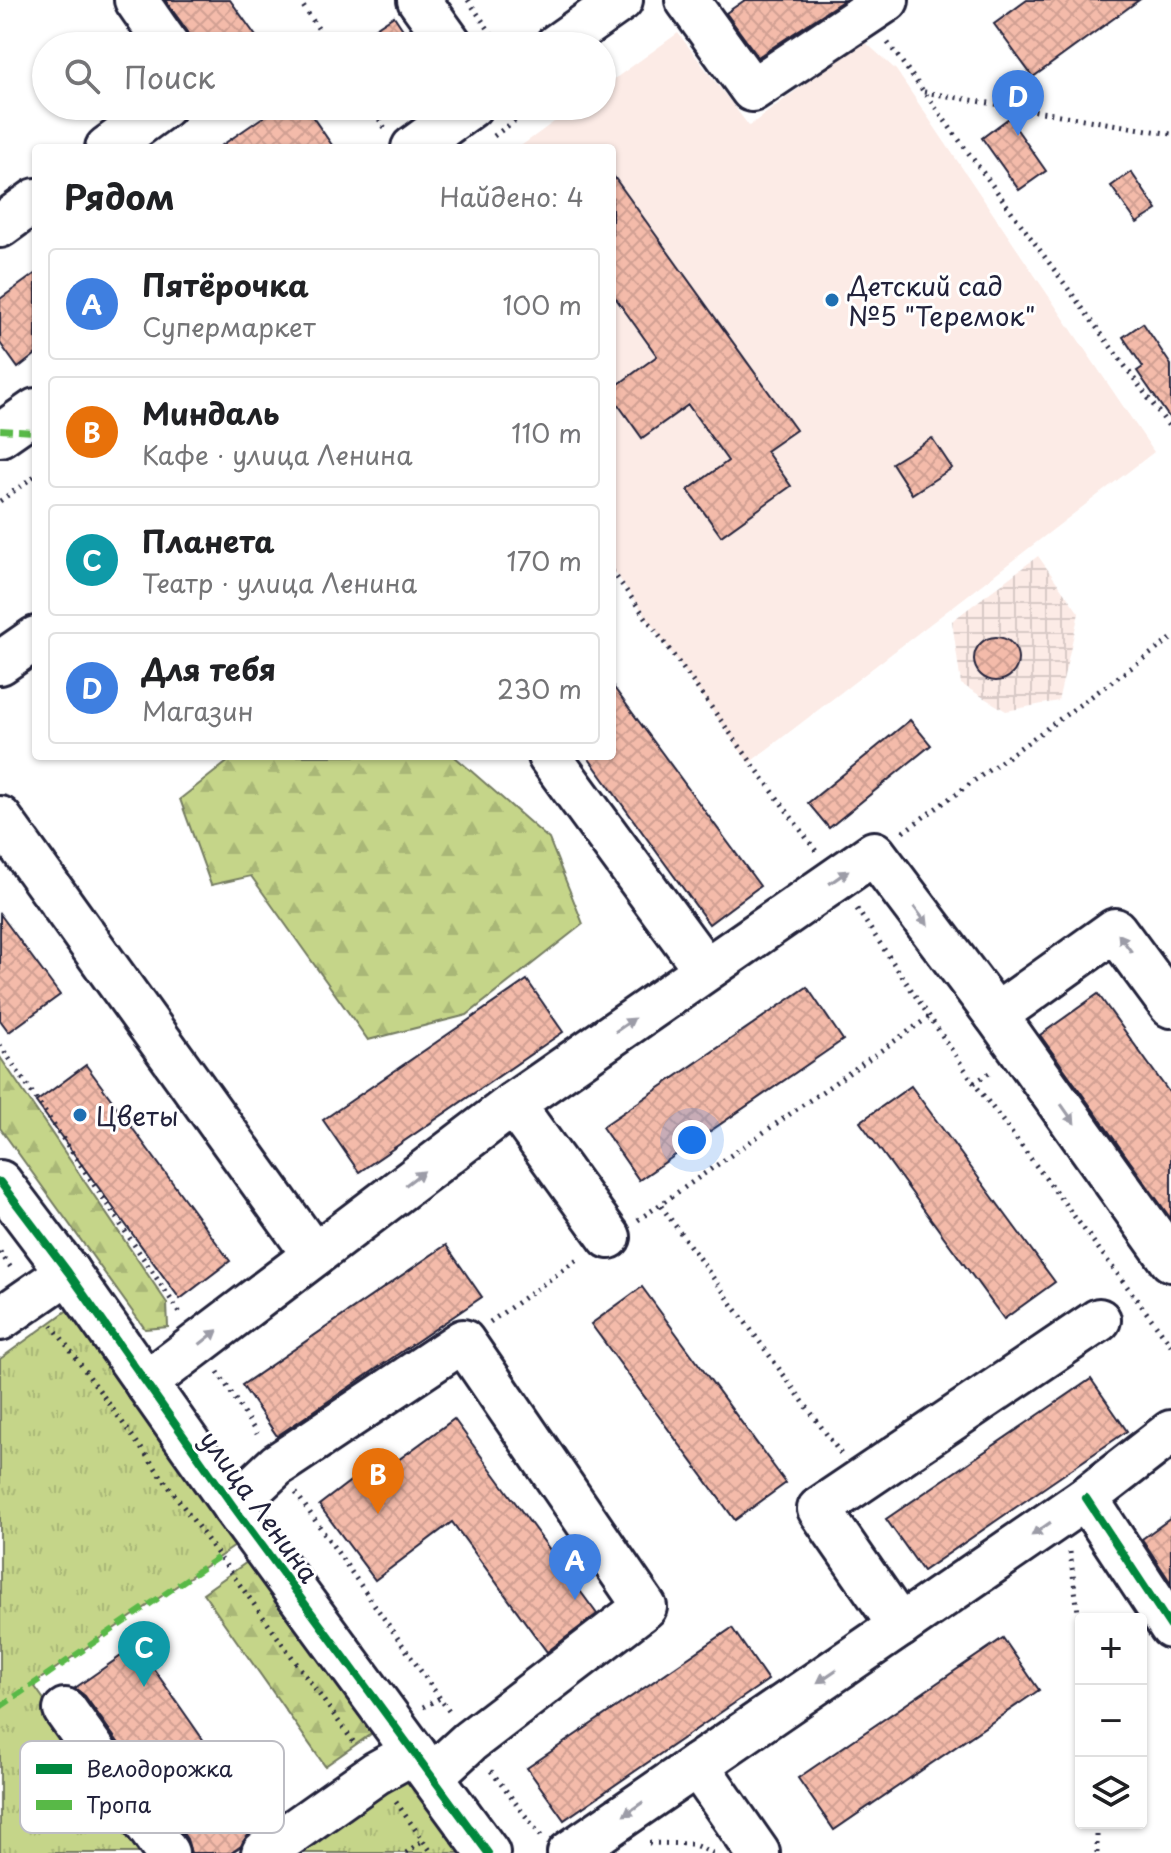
<!DOCTYPE html>
<html lang="ru">
<meta charset="utf-8">
<style>
:root{--surface:#fff;--page:#f2f2f2;--text:#202124;--muted:#757577;--line:#e0e0e0;--accent:#111827}
body{margin:0;font-family:"Playpen Sans",sans-serif;background:var(--page);color:var(--text)}
.controls{position:absolute;right:24px;bottom:24px;display:grid;overflow:hidden;border-radius:8px;box-shadow:0 2px 6px #0004}
.controls button{width:72px;height:72px;display:grid;place-items:center;padding:0;border:0;border-bottom:2px solid var(--line);background:var(--surface);color:var(--text);font:40px sans-serif}
.you{position:absolute;left:692px;top:1140px;width:28px;height:28px;margin:-20px;border:6px solid #fff;border-radius:50%;background:#1a73e8;box-shadow:0 0 0 12px #1a73e833}
.badge{display:grid;place-items:center;width:52px;height:52px;border-radius:50%;background:var(--accent);color:#fff;font-size:26px;font-weight:700}
.pin{position:absolute;translate:-50% -66px;filter:drop-shadow(0 2px 4px #0008)}
.pin::after{content:'';position:absolute;top:42px;width:28px;height:24px;background:inherit;clip-path:polygon(0 0,100% 0,50% 100%)}
.list{margin:0;padding:0;list-style:none}
h2{display:flex;justify-content:space-between;align-items:center;height:104px;margin:0;padding:0 32px;font-size:34px}
h2 small{font-size:26px;font-weight:400;color:var(--muted)}
.list li{display:grid;grid-template-columns:52px 1fr auto;gap:24px;align-items:center;box-sizing:border-box;height:112px;margin:0 16px 16px;padding:0 16px;border:2px solid var(--line);border-radius:8px}
.list b{display:block;font-size:30px;white-space:nowrap}
.list p{margin:0;font-size:26px;white-space:nowrap;color:var(--muted)}
.list em{font-size:26px;font-style:normal;color:var(--muted)}
.icon{flex:none;width:44px;height:44px;fill:none;stroke:currentColor;stroke-width:2;stroke-linecap:round;stroke-linejoin:round}
.map{position:relative;flex:none;width:1171px;height:1853px;overflow:hidden}
.search{position:absolute;background:var(--surface);box-shadow:0 2px 6px #0004;left:32px;top:32px;width:584px;height:88px;display:flex;align-items:center;gap:20px;box-sizing:border-box;padding:0 28px;border-radius:44px;color:var(--muted);font-size:30px}
.panel{position:absolute;background:var(--surface);box-shadow:0 2px 6px #0004;left:32px;top:144px;width:584px;height:616px;border-radius:8px}
.map>svg:first-child{display:block}
</style>
<div class="map">
<svg width="1171" height="1853" viewBox="0 0 1171 1853">
<defs>
<pattern id="industrial-grid" width="8" height="8" patternUnits="userSpaceOnUse" patternTransform="scale(2)"><rect width="8" height="8" fill="#fcebe6"/><path d="M0 4h8M4 0v8" fill="none" stroke="#d8c9c6"/></pattern>
<pattern id="grass-tufts" width="24" height="20" patternUnits="userSpaceOnUse" patternTransform="scale(2)"><rect width="24" height="20" fill="#c5d589"/><path d="M3 7l-1-3M5 7V3M7 7l1-3M15 17l-1-3M17 17v-4M19 17l1-3" fill="none" stroke="#a9b777"/></pattern>
<pattern id="forest-firs" width="22" height="20" patternUnits="userSpaceOnUse" patternTransform="scale(2)"><rect width="22" height="20" fill="#c5d589"/><path d="M5 1l3.5 6h-7zM16 11l3.5 6h-7z" fill="#a9b777"/></pattern>
<pattern id="building-cross-hatch" width="8" height="8" patternUnits="userSpaceOnUse" patternTransform="scale(2)"><rect width="8" height="8" fill="#f4bbaa"/><path d="M0 0l8 8M0 8l8-8" fill="none" stroke="#d1a093"/></pattern>
</defs>
<rect width="100%" height="100%" fill="#fff"/>
<filter id="ink" filterUnits="userSpaceOnUse"><feTurbulence type="fractalNoise" baseFrequency=".0125" numOctaves="2"/><feDisplacementMap in="SourceGraphic" scale="16" xChannelSelector="R" yChannelSelector="G"/><feConvolveMatrix kernelMatrix="1 2 1 2 8 2 1 2 1" color-interpolation-filters="sRGB"/></filter>
<g filter="url(#ink)">
<!-- built -->
<path fill="#fcebe6" d="M 678,33 L 749,126 L 863,40 L 896,70 L 1154,452 L 749,763 L 612,568 L 612,148 L 518,148 L 576,106 L 602,106 L 602,88 Z"/>
<!-- industrial -->
<path fill="url(#industrial-grid)" d="M 1038,556 L 1079,613 L 1058,701 L 1006,711 L 961,684 L 952,621 Z"/>
<!-- grass -->
<g fill="url(#grass-tufts)" stroke="#747c62" stroke-width="2">
<path d="M 90,1294 L 260,1529 L 33,1684 L 153,1853 L 0,1853 L 0,1359 Z"/>
<path d="M 412,1769 L 472,1853 L 296,1853 Z"/>
</g>
<!-- forest -->
<g fill="url(#forest-firs)" stroke="#747c62" stroke-width="2">
<path d="M 235,756 L 454,756 L 549,839 L 583,924 L 467,1015 L 368,1040 L 251,876 L 211,885 L 180,799 Z"/>
<path d="M 0,1057 L 167,1303 L 168,1327 L 145,1329 L 0,1128 Z"/>
<path d="M 260,1553 L 378,1729 L 325,1766 L 203,1593 Z"/>
</g>
<!-- building -->
<g fill="url(#building-cross-hatch)" stroke="#22223b" stroke-width="2">
<path d="M 165,0 L 230,0 L 263,46 L 192,46 L 188,32 Z"/>
<path d="M 745,0 L 844,0 L 758,57 L 726,13 Z"/>
<path d="M 1027,0 L 1139,0 L 1033,77 L 994,24 Z"/>
<path d="M 394,16 L 414,46 L 348,46 Z"/>
<path d="M 279,106 L 305,106 L 334,148 L 218,148 Z"/>
<path d="M 1009,118 L 1046,171 L 1019,190 L 982,138 Z"/>
<path d="M 1131,172 L 1157,210 L 1137,223 L 1111,186 Z"/>
<path d="M 612,174 L 796,430 L 766,451 L 791,486 L 721,536 L 688,490 L 728,461 L 688,405 L 642,438 L 612,396 L 612,389 L 657,356 L 612,293 Z"/>
<path d="M 36,273 L 36,354 L 18,368 L 0,343 L 0,299 Z"/>
<path d="M 1143,323 L 1171,365 L 1171,420 L 1137,371 L 1143,367 L 1123,337 Z"/>
<path d="M 932,438 L 952,468 L 912,494 L 892,463 Z"/>
<circle cx="996" cy="659" r="22"/>
<path d="M 612,685 L 760,886 L 709,924 L 587,756 L 612,756 Z"/>
<path d="M 910,720 L 931,745 L 829,828 L 808,803 Z"/>
<path d="M 0,914 L 60,995 L 9,1032 L 0,1020 Z"/>
<path d="M 527,980 L 563,1032 L 359,1172 L 323,1120 Z"/>
<path d="M 807,987 L 843,1040 L 639,1180 L 602,1127 Z"/>
<path d="M 1098,994 L 1171,1095 L 1171,1219 L 1040,1035 Z"/>
<path d="M 86,1065 L 230,1261 L 180,1299 L 36,1102 Z"/>
<path d="M 911,1086 L 1055,1282 L 1004,1319 L 860,1122 Z"/>
<path d="M 446,1245 L 482,1297 L 277,1436 L 242,1385 Z"/>
<path d="M 642,1287 L 786,1483 L 735,1520 L 591,1324 Z"/>
<path d="M 1091,1379 L 1127,1431 L 923,1571 L 886,1519 Z"/>
<path d="M 454,1419 L 597,1614 L 547,1652 L 452,1522 L 375,1580 L 319,1505 L 361,1473 L 368,1482 Z"/>
<path d="M 1171,1518 L 1171,1583 L 1142,1539 Z"/>
<path d="M 732,1628 L 768,1680 L 564,1820 L 527,1768 Z"/>
<path d="M 1003,1638 L 1039,1690 L 834,1830 L 798,1778 Z"/>
<path d="M 137,1645 L 262,1824 L 249,1834 L 241,1846 L 231,1853 L 191,1853 L 187,1839 L 85,1696 L 75,1688 Z"/>
</g>
<g fill="none" stroke-linecap="round" stroke-linejoin="round">
<!-- minor casing -->
<g stroke="#22223b" stroke-width="48">
<g id="minor">
<path d="M 136,0 L 168,46"/>
<path d="M 419,0 L 452,46"/>
<path d="M 687,0 L 752,90 L 887,0"/>
<path d="M 556,46 L 621,0"/>
<path d="M 107,148 L 164,106"/>
<path d="M 413,148 L 471,106"/>
<path d="M 0,226 L 36,200"/>
<path d="M 0,435 L 36,410"/>
<path d="M 0,663 L 36,638"/>
<path d="M 549,756 L 705,969"/>
<path d="M 0,818 L 314,1255"/>
<path d="M 996,1015 L 1115,930 L 1171,1006"/>
<path d="M 513,1104 L 609,1237"/>
<path d="M 0,1182 L 68,1272 L 233,1506 L 488,1853"/>
<path d="M 0,1319 L 68,1272"/>
<path d="M 146,1383 L 513,1104 L 874,853 L 996,1015 L 1171,1260"/>
<path d="M 1086,1498 L 1171,1627"/>
<path d="M 233,1506 L 277,1465 L 463,1341 L 645,1607 L 470,1741 L 432,1776"/>
<path d="M 900,1626 L 819,1509 L 1099,1320"/>
<path d="M 65,1710 L 167,1853"/>
<path d="M 697,1765 L 758,1853"/>
<path d="M 263,1853 L 376,1773 L 414,1752"/>
<path d="M 569,1853 L 1086,1498 L 1171,1432"/>
</g>
</g>
<!-- path -->
<g stroke="#22223b" stroke-width="5" stroke-dasharray="2 6" stroke-linecap="butt">
<path d="M 299,0 L 330,46"/>
<path d="M 468,0 L 500,46"/>
<path d="M 888,43 L 1171,429"/>
<path d="M 506,46 L 521,35"/>
<path d="M 924,92 L 1171,134"/>
<path d="M 370,106 L 385,128"/>
<path d="M 494,136 L 535,106"/>
<path d="M 0,501 L 36,475"/>
<path d="M 612,571 L 816,851"/>
<path d="M 903,832 L 1171,639"/>
<path d="M 857,909 L 974,1083 L 1171,1345"/>
<path d="M 0,1045 L 180,1313"/>
<path d="M 974,1083 L 994,1070"/>
<path d="M 661,1206 L 841,1454"/>
<path d="M 638,1220 L 929,1017"/>
<path d="M 0,1252 L 11,1268"/>
<path d="M 490,1322 L 580,1258"/>
<path d="M 52,1325 L 355,1744"/>
<path d="M 218,1372 L 257,1434"/>
<path d="M 296,1493 L 451,1714"/>
<path d="M 1070,1552 L 1081,1635"/>
<path d="M 423,1707 L 440,1698"/>
<path d="M 491,1771 L 541,1836"/>
<path d="M 396,1802 L 432,1853"/>
<path d="M 649,1843 L 692,1844 L 713,1853"/>
<path d="M 406,1853 L 423,1840"/>
<path d="M 1097,1853 L 1097,1823"/>
</g>
<!-- minor -->
<use href="#minor" stroke="#fff" stroke-width="42"/>
<!-- quiet -->
<g stroke="#58b947" stroke-width="6" stroke-dasharray="12 6" stroke-linecap="butt">
<path d="M 0,430 L 36,432"/>
<path d="M 0,1707 L 220,1556"/>
</g>
<!-- cycleway casing -->
<g stroke="#fff" stroke-width="13">
<g id="cycleway">
<path d="M 0,1182 L 68,1272 L 233,1506 L 488,1853"/>
<path d="M 1086,1498 L 1171,1627"/>
</g>
</g>
<!-- cycleway -->
<use href="#cycleway" stroke="#00873e" stroke-width="8"/>
</g>
<!-- one-way arrows -->
<defs><path id="oneway-solid" d="M-6-.8H1V-3.2L6.5 0L1 3.2V.8H-6Z" transform="scale(2)"/></defs>
<g fill="#9c9ca7">
<use href="#oneway-solid" transform="translate(839 877) rotate(-35)"/>
<use href="#oneway-solid" transform="translate(921 916) rotate(53)"/>
<use href="#oneway-solid" transform="translate(1125 943) rotate(-126)"/>
<use href="#oneway-solid" transform="translate(625 1025) rotate(-35)"/>
<use href="#oneway-solid" transform="translate(1068 1114) rotate(55)"/>
<use href="#oneway-solid" transform="translate(415 1178) rotate(-37)"/>
<use href="#oneway-solid" transform="translate(209 1337) rotate(-38)"/>
<use href="#oneway-solid" transform="translate(1041 1529) rotate(145)"/>
<use href="#oneway-solid" transform="translate(827 1676) rotate(146)"/>
<use href="#oneway-solid" transform="translate(633 1809) rotate(145)"/>
</g>
</g>
<!-- markers -->
<g fill="#1f6fb2" stroke="#fff" stroke-width="3">
<circle cx="832" cy="300" r="8"/>
<circle cx="80" cy="1115" r="8"/>
</g>
<g text-anchor="middle" dominant-baseline="central" stroke-width="6" stroke-linejoin="round" paint-order="stroke">
<!-- poi labels -->
<g font-size="26" fill="#22223b" stroke="#fff" text-anchor="start">
<text x="848" y="285">Детский сад<tspan x="848" dy="30">№5 "Теремок"</tspan></text>
<text x="96" y="1115">Цветы</text>
</g>
<!-- street labels -->
<g font-size="26" fill="#22223b" stroke="#fff">
<text transform="translate(260 1506) rotate(54)">улица Ленина</text>
</g>
</g>
<!-- legend -->
<rect x="20" y="1741" width="264" height="92" rx="12" fill="#fff" stroke="#bdbdc4" stroke-width="2"/>
<rect x="36" y="1764" width="36" height="10" fill="#00873e"/>
<rect x="36" y="1800" width="36" height="10" fill="#58b947"/>
<g font-size="22" fill="#22223b">
<text x="86" y="1777">Велодорожка</text>
<text x="86" y="1813">Тропа</text>
</g>
</svg>
<div class="controls">
<button>+</button>
<button>−</button>
<button><svg class="icon" aria-label="layers" viewBox="0 0 24 24"><path d="M12 4l9 5-9 5-9-5zM3 14l9 5 9-5"/></svg></button>
</div>
<div class="you"></div>
<div class="pin badge" style="left:575px;top:1600px;background:#3f7fe0">A</div>
<div class="pin badge" style="left:378px;top:1514px;background:#e8710a">B</div>
<div class="pin badge" style="left:144px;top:1687px;background:#0f9aa8">C</div>
<div class="pin badge" style="left:1018px;top:136px;background:#3f7fe0">D</div>
<div class="search"><svg class="icon" aria-label="search" viewBox="0 0 24 24"><circle cx="10" cy="10" r="6"/><path d="M15 15l6 6"/></svg>Поиск</div>
<section class="panel">
<h2>Рядом<small>Найдено: 4</small></h2>
<ul class="list">
<li><span class="badge" style="background:#3f7fe0">A</span><div><b>Пятёрочка</b><p>Супермаркет</p></div><em>100 m</em></li>
<li><span class="badge" style="background:#e8710a">B</span><div><b>Миндаль</b><p>Кафе · улица Ленина</p></div><em>110 m</em></li>
<li><span class="badge" style="background:#0f9aa8">C</span><div><b>Планета</b><p>Театр · улица Ленина</p></div><em>170 m</em></li>
<li><span class="badge" style="background:#3f7fe0">D</span><div><b>Для тебя</b><p>Магазин</p></div><em>230 m</em></li>
</ul>
</section>
</div>
